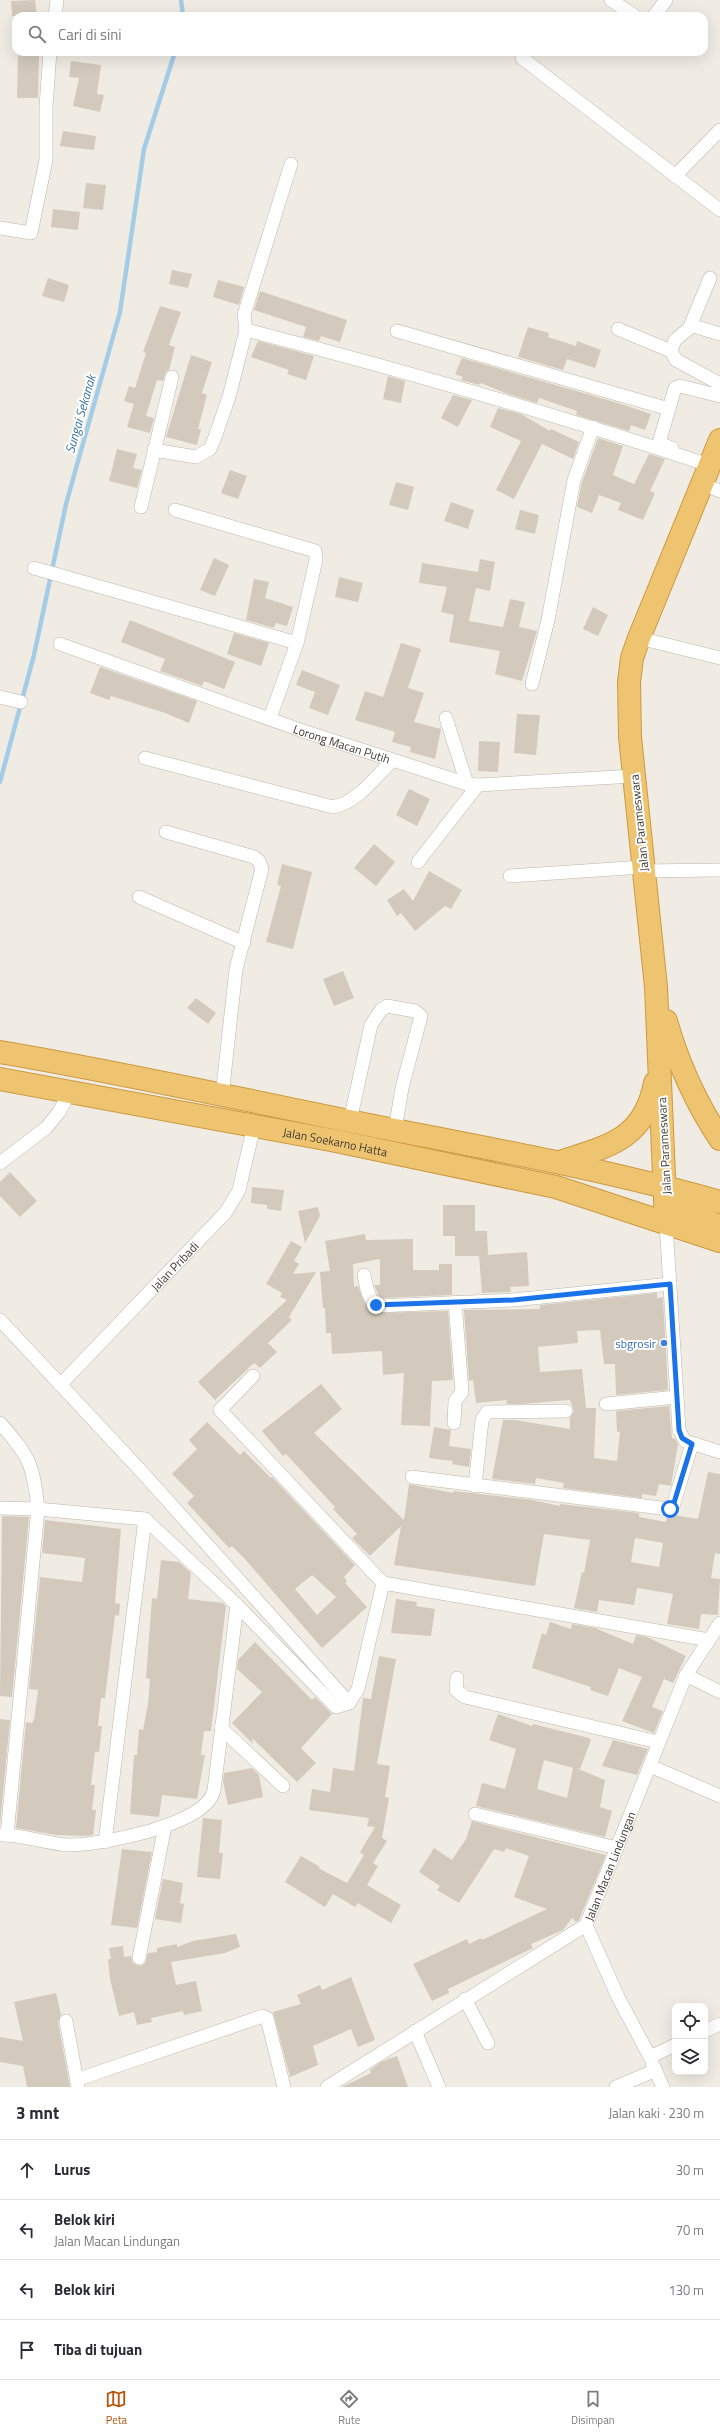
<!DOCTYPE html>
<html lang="id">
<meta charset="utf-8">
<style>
:root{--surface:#fff;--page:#f2f2f3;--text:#2b2b33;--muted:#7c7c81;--line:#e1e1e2;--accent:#b45309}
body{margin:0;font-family:"Titillium Web",sans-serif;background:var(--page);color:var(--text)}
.controls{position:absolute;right:12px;bottom:12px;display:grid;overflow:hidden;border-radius:8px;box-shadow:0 4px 16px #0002}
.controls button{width:36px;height:36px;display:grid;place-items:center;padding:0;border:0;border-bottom:1px solid var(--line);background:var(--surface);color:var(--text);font:20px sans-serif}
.stop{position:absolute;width:12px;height:12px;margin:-9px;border:3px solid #1a73e8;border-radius:50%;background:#fff}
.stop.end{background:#1a73e8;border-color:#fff;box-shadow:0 1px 4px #0008}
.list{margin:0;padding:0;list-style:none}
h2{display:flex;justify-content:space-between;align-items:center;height:52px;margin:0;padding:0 16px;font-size:17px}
h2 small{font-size:13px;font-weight:400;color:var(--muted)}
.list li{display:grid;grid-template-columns:26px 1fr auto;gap:12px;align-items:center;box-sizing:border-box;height:60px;padding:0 16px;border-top:1px solid var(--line)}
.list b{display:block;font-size:15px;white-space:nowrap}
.list p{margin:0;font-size:13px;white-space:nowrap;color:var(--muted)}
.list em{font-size:13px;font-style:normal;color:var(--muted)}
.icon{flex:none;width:22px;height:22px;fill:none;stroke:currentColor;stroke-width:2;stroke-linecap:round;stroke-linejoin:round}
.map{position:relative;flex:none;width:720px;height:2087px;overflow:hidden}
.search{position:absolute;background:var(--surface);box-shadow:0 4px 16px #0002;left:12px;right:12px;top:12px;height:44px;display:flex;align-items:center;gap:10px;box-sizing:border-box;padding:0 14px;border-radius:12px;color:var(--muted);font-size:15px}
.sheet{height:292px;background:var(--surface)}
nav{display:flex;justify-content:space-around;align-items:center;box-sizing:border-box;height:56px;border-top:1px solid var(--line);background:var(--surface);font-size:11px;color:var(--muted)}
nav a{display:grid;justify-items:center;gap:2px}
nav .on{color:var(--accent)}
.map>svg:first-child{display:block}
</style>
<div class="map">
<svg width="720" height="2087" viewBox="0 0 720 2087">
<rect width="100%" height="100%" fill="#f0ece3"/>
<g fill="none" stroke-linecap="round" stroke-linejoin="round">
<!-- stream -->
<g stroke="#a5cce7" stroke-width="4.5">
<path d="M 181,0 L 183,16"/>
<path d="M 0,782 L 34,655 L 66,504 L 120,312 L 144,149 L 175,52"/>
</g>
</g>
<!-- building -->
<g fill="#d3cabd" fill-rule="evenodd">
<path d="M 35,0 L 37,16 L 12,16 L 11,1 Z"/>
<path d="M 18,54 L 39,55 L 38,98 L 17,98 Z"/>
<path d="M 71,61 L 101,65 L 97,94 L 104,95 L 100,112 L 73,106 L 79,78 L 69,77 Z"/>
<path d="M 63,131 L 96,136 L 94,150 L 60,146 Z"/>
<path d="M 86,183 L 106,185 L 103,210 L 83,208 Z"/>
<path d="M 53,209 L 80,212 L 78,230 L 51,227 Z"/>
<path d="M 172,270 L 192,274 L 188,288 L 169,284 Z"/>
<path d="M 48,278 L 69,285 L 64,302 L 42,296 Z"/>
<path d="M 218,280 L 244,287 L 239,305 L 213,297 Z"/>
<path d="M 260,291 L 347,320 L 340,342 L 321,336 L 319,341 L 303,337 L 306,327 L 254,310 Z"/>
<path d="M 160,306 L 181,312 L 169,345 L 175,347 L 169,370 L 166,372 L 163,381 L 157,380 L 146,416 L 154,418 L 150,433 L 127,427 L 134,404 L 124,401 L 129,386 L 135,388 L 146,353 L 143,352 Z"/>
<path d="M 528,327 L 549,333 L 548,337 L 576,346 L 577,341 L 601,350 L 595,368 L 567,359 L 563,370 L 518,357 Z"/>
<path d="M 258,341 L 314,356 L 306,380 L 287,374 L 289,370 L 251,357 Z"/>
<path d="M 191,355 L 212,362 L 202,393 L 207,395 L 198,429 L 201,429 L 197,445 L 166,437 Z"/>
<path d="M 462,358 L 618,403 L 651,414 L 645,430 L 631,425 L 629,431 L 576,415 L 577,411 L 539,398 L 537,403 L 505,393 L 481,383 L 479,385 L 461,380 L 463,377 L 455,374 Z"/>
<path d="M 388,376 L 405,381 L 401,403 L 383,399 Z"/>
<path d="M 453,395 L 472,400 L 458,427 L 441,418 Z"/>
<path d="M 498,408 L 521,414 L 550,431 L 551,429 L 579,442 L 573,459 L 542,444 L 514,499 L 496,490 L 521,441 L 490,427 Z"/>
<path d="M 598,438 L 623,446 L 613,475 L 634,484 L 649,454 L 665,459 L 650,491 L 655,493 L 643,520 L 618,510 L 621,503 L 599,495 L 592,513 L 577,507 L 582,482 Z"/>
<path d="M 117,449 L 137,454 L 133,468 L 142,470 L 137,488 L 109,481 Z"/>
<path d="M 230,470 L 247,476 L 238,499 L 221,493 Z"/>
<path d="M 396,482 L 414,487 L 408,510 L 389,505 Z"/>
<path d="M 451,502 L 474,510 L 468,529 L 444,521 Z"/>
<path d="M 520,510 L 539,515 L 535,534 L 515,529 Z"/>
<path d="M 214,558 L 229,565 L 215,596 L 200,590 Z"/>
<path d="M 480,559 L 495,562 L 490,591 L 476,588 L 469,621 L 503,627 L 510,599 L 525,602 L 519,627 L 537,631 L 522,681 L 495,674 L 500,651 L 449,642 L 454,615 L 441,612 L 447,587 L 419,583 L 422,563 L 478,572 Z"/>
<path d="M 339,577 L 363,583 L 358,602 L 335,597 Z"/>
<path d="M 254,579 L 269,582 L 265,598 L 293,607 L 287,626 L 276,623 L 274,628 L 246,620 Z"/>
<path d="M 593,607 L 608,615 L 598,636 L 583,629 Z"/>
<path d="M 130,620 L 235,662 L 224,689 L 204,681 L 202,686 L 160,671 L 165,659 L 121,642 Z"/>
<path d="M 234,633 L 269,643 L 261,666 L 227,654 Z"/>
<path d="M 401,643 L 421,649 L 408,688 L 424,693 L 414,722 L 441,729 L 435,759 L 410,752 L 411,747 L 392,742 L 395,732 L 355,720 L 365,691 L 383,697 Z"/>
<path d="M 100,667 L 197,701 L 189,723 L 165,713 L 111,696 L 109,700 L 90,693 Z"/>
<path d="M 302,670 L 340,685 L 328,715 L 309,708 L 315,692 L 296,685 Z"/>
<path d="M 517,714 L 540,715 L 536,755 L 514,753 Z"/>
<path d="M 479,741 L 500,742 L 498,772 L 478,771 Z"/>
<path d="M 409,789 L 430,799 L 417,826 L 396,815 Z"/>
<path d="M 374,844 L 395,862 L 376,886 L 354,868 Z"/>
<path d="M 282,864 L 312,872 L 293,949 L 266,942 L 281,886 L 277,885 Z"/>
<path d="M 429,871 L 462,890 L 451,909 L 445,906 L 415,931 L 401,913 L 397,916 L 387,900 L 404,889 L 413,901 Z"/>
<path d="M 343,971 L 354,998 L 334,1006 L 323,979 Z"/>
<path d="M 196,998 L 216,1013 L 208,1024 L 187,1008 Z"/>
<path d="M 10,1172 L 37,1201 L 20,1217 L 0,1196 L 0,1182 Z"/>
<path d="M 252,1187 L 284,1190 L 281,1211 L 267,1209 L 267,1205 L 251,1203 Z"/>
<path d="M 443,1205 L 475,1205 L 475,1231 L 487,1231 L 488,1255 L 527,1252 L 529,1286 L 510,1287 L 511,1292 L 482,1293 L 479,1256 L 455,1256 L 455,1236 L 443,1236 Z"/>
<path d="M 318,1207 L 320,1216 L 305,1243 L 298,1211 Z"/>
<path d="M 365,1234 L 366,1240 L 413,1239 L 413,1270 L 439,1270 L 439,1264 L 452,1264 L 452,1295 L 380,1298 L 374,1285 L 380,1285 L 380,1259 L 353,1264 L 354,1287 L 358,1286 L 365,1304 L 373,1313 L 448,1311 L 453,1380 L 432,1381 L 430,1426 L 401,1425 L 404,1373 L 383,1375 L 382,1351 L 332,1354 L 331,1333 L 326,1333 L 325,1308 L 323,1308 L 320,1272 L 330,1271 L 325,1241 Z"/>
<path d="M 291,1241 L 302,1247 L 294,1261 L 299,1264 L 293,1274 L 316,1272 L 289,1317 L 292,1320 L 268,1343 L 277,1352 L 260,1368 L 254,1363 L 215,1400 L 198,1382 L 287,1300 L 280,1297 L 282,1293 L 266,1284 Z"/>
<path d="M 657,1293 L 657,1298 L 663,1297 L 668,1390 L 616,1395 L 615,1364 L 604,1364 L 600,1330 L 577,1331 L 578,1343 L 538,1347 L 540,1372 L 582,1369 L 586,1408 L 596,1408 L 594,1458 L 617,1461 L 620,1432 L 617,1432 L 616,1411 L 669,1406 L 672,1438 L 675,1439 L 678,1444 L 671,1486 L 659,1484 L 656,1496 L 642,1494 L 642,1498 L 563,1488 L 564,1483 L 536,1478 L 535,1484 L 492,1479 L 503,1420 L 515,1420 L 570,1429 L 570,1418 L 574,1411 L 570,1400 L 521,1404 L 506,1404 L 507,1400 L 476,1403 L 473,1380 L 469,1381 L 464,1310 L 540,1309 L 540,1305 Z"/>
<path d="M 321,1384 L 342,1409 L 314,1433 L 404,1520 L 409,1484 L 453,1493 L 454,1491 L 532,1500 L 560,1506 L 560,1504 L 639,1513 L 639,1517 L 666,1522 L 667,1517 L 674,1515 L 698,1519 L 708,1472 L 720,1474 L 720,1554 L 715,1553 L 711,1578 L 720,1579 L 718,1615 L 701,1614 L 699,1629 L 667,1624 L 673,1594 L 637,1588 L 634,1605 L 599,1600 L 597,1612 L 574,1608 L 582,1572 L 584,1573 L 590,1540 L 544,1534 L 535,1586 L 394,1565 L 401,1526 L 370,1556 L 352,1538 L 357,1534 L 333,1509 L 335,1507 L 286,1454 L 283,1456 L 262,1431 ZM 635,1538 L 663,1543 L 659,1567 L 631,1562 Z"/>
<path d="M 207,1422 L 240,1455 L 244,1451 L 271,1478 L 272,1477 L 355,1565 L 344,1577 L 347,1581 L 345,1583 L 367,1607 L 322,1648 L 244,1558 L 232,1546 L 229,1548 L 187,1503 L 194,1496 L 172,1474 L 197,1449 L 189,1440 ZM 312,1575 L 336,1597 L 317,1615 L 295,1589 Z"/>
<path d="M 434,1427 L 451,1430 L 449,1446 L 471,1449 L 469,1467 L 452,1464 L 453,1461 L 429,1458 Z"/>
<path d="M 2,1516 L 29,1517 L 12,1697 L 0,1696 Z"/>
<path d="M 45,1520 L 121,1529 L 115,1603 L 120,1604 L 119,1616 L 115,1615 L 105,1698 L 101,1698 L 98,1726 L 102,1726 L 99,1752 L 95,1752 L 91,1785 L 95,1785 L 92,1810 L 96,1810 L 93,1835 L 83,1836 L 56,1835 L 16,1828 L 26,1722 L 32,1723 L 34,1720 L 38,1690 L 29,1689 L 40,1577 L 82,1582 L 85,1558 L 42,1553 Z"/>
<path d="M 161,1560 L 179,1562 L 191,1573 L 188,1599 L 223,1603 L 226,1606 L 211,1731 L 204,1731 L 201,1755 L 205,1755 L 197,1799 L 162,1795 L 159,1817 L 130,1814 L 134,1755 L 137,1755 L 139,1729 L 143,1730 L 148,1704 L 150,1679 L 146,1678 L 152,1598 L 157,1599 Z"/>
<path d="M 396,1599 L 417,1602 L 416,1606 L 435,1609 L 431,1636 L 391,1633 Z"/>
<path d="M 550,1622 L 571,1629 L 572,1624 L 595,1628 L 633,1644 L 636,1635 L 647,1637 L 686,1656 L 673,1683 L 664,1679 L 652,1707 L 663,1711 L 654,1733 L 622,1721 L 642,1677 L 619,1668 L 608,1696 L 590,1690 L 591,1687 L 532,1668 L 542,1633 L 546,1635 Z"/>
<path d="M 255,1642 L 312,1700 L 315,1697 L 332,1714 L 301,1748 L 316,1763 L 297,1782 L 252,1738 L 253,1744 L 232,1723 L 262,1692 L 237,1669 L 238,1660 Z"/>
<path d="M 379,1656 L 396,1659 L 377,1764 L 390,1766 L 385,1797 L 389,1798 L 382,1838 L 387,1841 L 373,1863 L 378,1866 L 367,1885 L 401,1905 L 391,1923 L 358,1903 L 355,1907 L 333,1894 L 325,1907 L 285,1882 L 301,1856 L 320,1867 L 318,1868 L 347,1883 L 364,1855 L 360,1852 L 375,1827 L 367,1826 L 369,1818 L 309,1810 L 312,1789 L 330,1792 L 333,1768 L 354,1771 L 363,1698 L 371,1699 Z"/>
<path d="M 498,1714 L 532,1726 L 533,1724 L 589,1738 L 591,1740 L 580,1769 L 576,1768 L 605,1780 L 600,1807 L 612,1811 L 605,1837 L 476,1806 L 482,1783 L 505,1789 L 516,1749 L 489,1740 ZM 544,1760 L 573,1768 L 567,1798 L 537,1789 Z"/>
<path d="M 0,1719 L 10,1720 L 0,1824 Z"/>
<path d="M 613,1740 L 648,1749 L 637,1775 L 602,1766 Z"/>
<path d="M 252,1768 L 259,1775 L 263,1797 L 228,1805 L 223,1781 L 224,1773 Z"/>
<path d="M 203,1818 L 222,1820 L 219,1853 L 223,1853 L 220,1879 L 197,1877 Z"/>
<path d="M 472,1821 L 606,1855 L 579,1920 L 576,1922 L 572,1918 L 563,1930 L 531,1944 L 533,1948 L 448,1989 L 449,1993 L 432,2001 L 413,1964 L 467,1939 L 469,1944 L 481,1938 L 482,1940 L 547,1909 L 514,1897 L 529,1856 L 506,1848 L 504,1852 L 494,1849 L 459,1903 L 437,1890 L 440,1886 L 419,1872 L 434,1848 L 452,1860 L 466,1839 Z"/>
<path d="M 122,1849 L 152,1852 L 137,1928 L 111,1925 Z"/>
<path d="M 163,1879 L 183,1883 L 180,1903 L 184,1904 L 181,1923 L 155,1919 Z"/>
<path d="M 236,1934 L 240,1947 L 225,1953 L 171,1962 L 176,1985 L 196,1981 L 202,2011 L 184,2015 L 183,2011 L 151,2018 L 152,2022 L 137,2025 L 134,2012 L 119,2016 L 110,1979 L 108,1959 L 111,1959 L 109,1948 L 123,1946 L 124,1957 L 131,1956 L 133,1964 L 141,1966 L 145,1963 L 148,1953 L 157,1952 L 157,1948 L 177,1944 L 177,1947 L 193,1941 Z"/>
<path d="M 351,1977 L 375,2040 L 358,2047 L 351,2029 L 313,2046 L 318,2065 L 290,2077 L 273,2012 L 301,2004 L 297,1995 L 320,1985 L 322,1990 Z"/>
<path d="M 56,1993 L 61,2015 L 58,2022 L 70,2087 L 27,2087 L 23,2066 L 0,2062 L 0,2037 L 23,2041 L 14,2002 Z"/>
<path d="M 397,2056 L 408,2087 L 342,2087 L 371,2073 L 370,2070 L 381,2062 Z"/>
</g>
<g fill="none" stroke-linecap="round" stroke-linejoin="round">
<!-- street casing -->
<g stroke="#bdb6aa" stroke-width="14">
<g id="street">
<path d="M 611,0 L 635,16"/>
<path d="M 55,16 L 57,0"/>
<path d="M 654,16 L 666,0"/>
<path d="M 522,58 L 720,210"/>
<path d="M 675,176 L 720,130"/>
<path d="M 0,228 L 31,233 L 46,160 L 46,106 L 50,52"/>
<path d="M 710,278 L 691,324 L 693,326 L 720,334"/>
<path d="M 618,329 L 671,351 L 676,360 L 720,384"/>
<path d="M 246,330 L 244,315 L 291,164"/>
<path d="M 397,331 L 669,409"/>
<path d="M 671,351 L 675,340 L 692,326"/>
<path d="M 672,448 L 659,443 L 675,388 L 680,386 L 720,396"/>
<path d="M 154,450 L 196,457 L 210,449 L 215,437 L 229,397 L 246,330 C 402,370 557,415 709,465"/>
<path d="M 702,484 L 720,491"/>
<path d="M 141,507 L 172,377"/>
<path d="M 175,510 L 315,551 L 316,560 L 297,643 L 270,718"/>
<path d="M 34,568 L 297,643"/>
<path d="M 639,638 L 720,658"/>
<path id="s1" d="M 60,644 L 303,731 L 467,784 L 478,785 L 634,776"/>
<path d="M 532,684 L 548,620 L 574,480 L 593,427"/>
<path d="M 0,697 L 21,702"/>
<path d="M 446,718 L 467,784"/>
<path d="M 145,758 L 333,807 C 357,803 375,777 392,761"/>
<path d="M 166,832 L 254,857 L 259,861 L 262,869 L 236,969 L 222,1096"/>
<path d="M 418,862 L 478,785"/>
<path d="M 643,871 L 720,870"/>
<path d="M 510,876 L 643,867"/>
<path d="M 139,897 L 244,943"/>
<path d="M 350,1121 L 371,1025 L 381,1010 L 387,1006 L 415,1011 L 421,1016 L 402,1088 L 395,1130"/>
<path d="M 0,1163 L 46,1128 L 59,1112 L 70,1092"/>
<path d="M 666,1223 L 679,1430 L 685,1441 L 720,1452"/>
<path d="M 364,1275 C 366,1285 368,1301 378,1306 L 513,1300 L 670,1284"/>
<path d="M 0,1320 L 142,1472 L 349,1703"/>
<path d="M 253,1376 L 220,1410 L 383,1583 L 709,1640"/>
<path id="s2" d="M 60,1385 L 226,1212 L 239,1190 L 254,1126"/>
<path d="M 606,1404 L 677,1397"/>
<path d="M 0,1423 C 30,1457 33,1464 38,1509 L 7,1835"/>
<path d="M 454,1423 L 455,1401 L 462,1392 L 455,1302"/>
<path d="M 412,1477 L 669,1509 L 673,1506 L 692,1444"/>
<path d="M 475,1486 L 482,1420 L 487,1412 L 566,1411"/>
<path d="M 0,1508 L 38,1509 L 145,1519 L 237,1605 L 336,1707 L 349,1703 L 358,1689 L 383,1583"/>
<path d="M 686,1675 L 720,1692"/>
<path d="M 457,1678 L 456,1690 L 465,1697 L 658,1742"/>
<path d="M 221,1728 L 283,1786"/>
<path d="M 650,1766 L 720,1796"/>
<path d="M 475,1814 L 617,1848"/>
<path d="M 0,1835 C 23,1834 46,1844 69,1845 C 100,1845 208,1825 214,1790 L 237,1605"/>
<path d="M 105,1842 L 145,1519"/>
<path d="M 586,1925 L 618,1997 L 650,2057 L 675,2045"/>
<path d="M 139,1958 L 165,1826"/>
<path d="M 465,1999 L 488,2043"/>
<path d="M 66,2021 L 78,2087"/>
<path d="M 415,2031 L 439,2087"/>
<path d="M 705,2031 L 720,2024"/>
<path d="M 652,2063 L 663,2087"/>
<path d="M 76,2080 L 263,2016 L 267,2018 L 284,2087"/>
<path id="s3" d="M 327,2087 L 586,1925 L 686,1675 L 720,1623"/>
<path d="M 616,2087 L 656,2070"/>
</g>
</g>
<!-- highway casing -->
<g stroke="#cc9941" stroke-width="24">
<g id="highway">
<path d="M 666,1021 C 678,1063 696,1103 720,1139"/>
<path d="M 0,1052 C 120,1072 239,1099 359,1123 C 480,1147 601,1168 720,1202"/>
<path id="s4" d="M 0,1079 L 336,1141 L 556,1187 L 720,1241"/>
<path d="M 560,1162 C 608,1146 644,1140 655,1083"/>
<path d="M 666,1187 C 684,1212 692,1215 720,1226"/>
<path d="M 666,1223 L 656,987 L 630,737 L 629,682 L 632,658 L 639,638 L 720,440"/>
</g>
</g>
<!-- street -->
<use href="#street" stroke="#fff" stroke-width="13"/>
<!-- highway -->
<use href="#highway" stroke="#eec470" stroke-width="22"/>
</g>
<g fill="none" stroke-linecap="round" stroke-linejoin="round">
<!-- route -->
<path stroke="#1a73e8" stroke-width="5" d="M 376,1305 L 513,1300 L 670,1284 L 679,1430 L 682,1438 L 692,1444 L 673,1506 L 670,1509"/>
</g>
<!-- markers -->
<circle fill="#3f7fe0" stroke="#fff" stroke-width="1.5" cx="664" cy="1343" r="4"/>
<g text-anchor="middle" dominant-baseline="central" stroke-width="4" stroke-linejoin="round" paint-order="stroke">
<!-- street labels -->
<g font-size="12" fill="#413c34" stroke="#fff">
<text stroke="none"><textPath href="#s1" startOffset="299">Lorong Macan Putih</textPath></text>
<text transform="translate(639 823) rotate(-96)">Jalan Parameswara</text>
<text stroke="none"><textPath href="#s4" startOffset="341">Jalan Soekarno Hatta</textPath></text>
<text transform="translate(664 1146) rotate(-93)">Jalan Parameswara</text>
<text stroke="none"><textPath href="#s2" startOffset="165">Jalan Pribadi</textPath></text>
<text stroke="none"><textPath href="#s3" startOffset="369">Jalan Macan Lindungan</textPath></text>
</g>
<!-- shop labels -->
<g font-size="12" fill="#366cbe" stroke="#fff" text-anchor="end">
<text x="656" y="1343">sbgrosir</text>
</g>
<!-- water labels -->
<g font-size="13" font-style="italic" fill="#3a75a0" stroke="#fff">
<text transform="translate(80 414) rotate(-74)">Sungai Sekanak</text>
</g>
</g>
</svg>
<div class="controls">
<button><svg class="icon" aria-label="locate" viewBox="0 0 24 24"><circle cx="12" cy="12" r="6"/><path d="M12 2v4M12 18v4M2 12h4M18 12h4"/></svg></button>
<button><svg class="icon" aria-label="layers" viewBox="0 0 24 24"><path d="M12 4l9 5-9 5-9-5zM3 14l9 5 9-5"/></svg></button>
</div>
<div class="stop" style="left:670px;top:1509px"></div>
<div class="stop end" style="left:376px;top:1305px"></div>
<div class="search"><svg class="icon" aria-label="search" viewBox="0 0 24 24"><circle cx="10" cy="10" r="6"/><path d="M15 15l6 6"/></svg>Cari di sini</div>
</div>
<section class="sheet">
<h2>3 mnt<small>Jalan kaki · 230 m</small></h2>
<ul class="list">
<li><svg class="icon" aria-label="ahead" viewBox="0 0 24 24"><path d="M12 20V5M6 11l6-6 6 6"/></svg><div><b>Lurus</b></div><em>30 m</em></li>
<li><svg class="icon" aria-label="left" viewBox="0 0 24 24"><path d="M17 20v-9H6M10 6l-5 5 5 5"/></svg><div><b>Belok kiri</b><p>Jalan Macan Lindungan</p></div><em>70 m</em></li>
<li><svg class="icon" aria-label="left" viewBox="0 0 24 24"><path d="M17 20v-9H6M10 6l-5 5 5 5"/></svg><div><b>Belok kiri</b></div><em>130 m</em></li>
<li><svg class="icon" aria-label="arrive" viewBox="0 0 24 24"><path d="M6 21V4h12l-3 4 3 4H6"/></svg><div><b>Tiba di tujuan</b></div></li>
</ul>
</section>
<nav>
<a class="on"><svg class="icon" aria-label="map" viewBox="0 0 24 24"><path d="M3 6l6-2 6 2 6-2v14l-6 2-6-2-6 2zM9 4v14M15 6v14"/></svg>Peta</a>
<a><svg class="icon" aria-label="directions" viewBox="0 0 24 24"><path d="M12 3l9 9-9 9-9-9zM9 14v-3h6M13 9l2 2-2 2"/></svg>Rute</a>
<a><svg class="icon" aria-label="saved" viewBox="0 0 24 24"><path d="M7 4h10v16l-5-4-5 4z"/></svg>Disimpan</a>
</nav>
